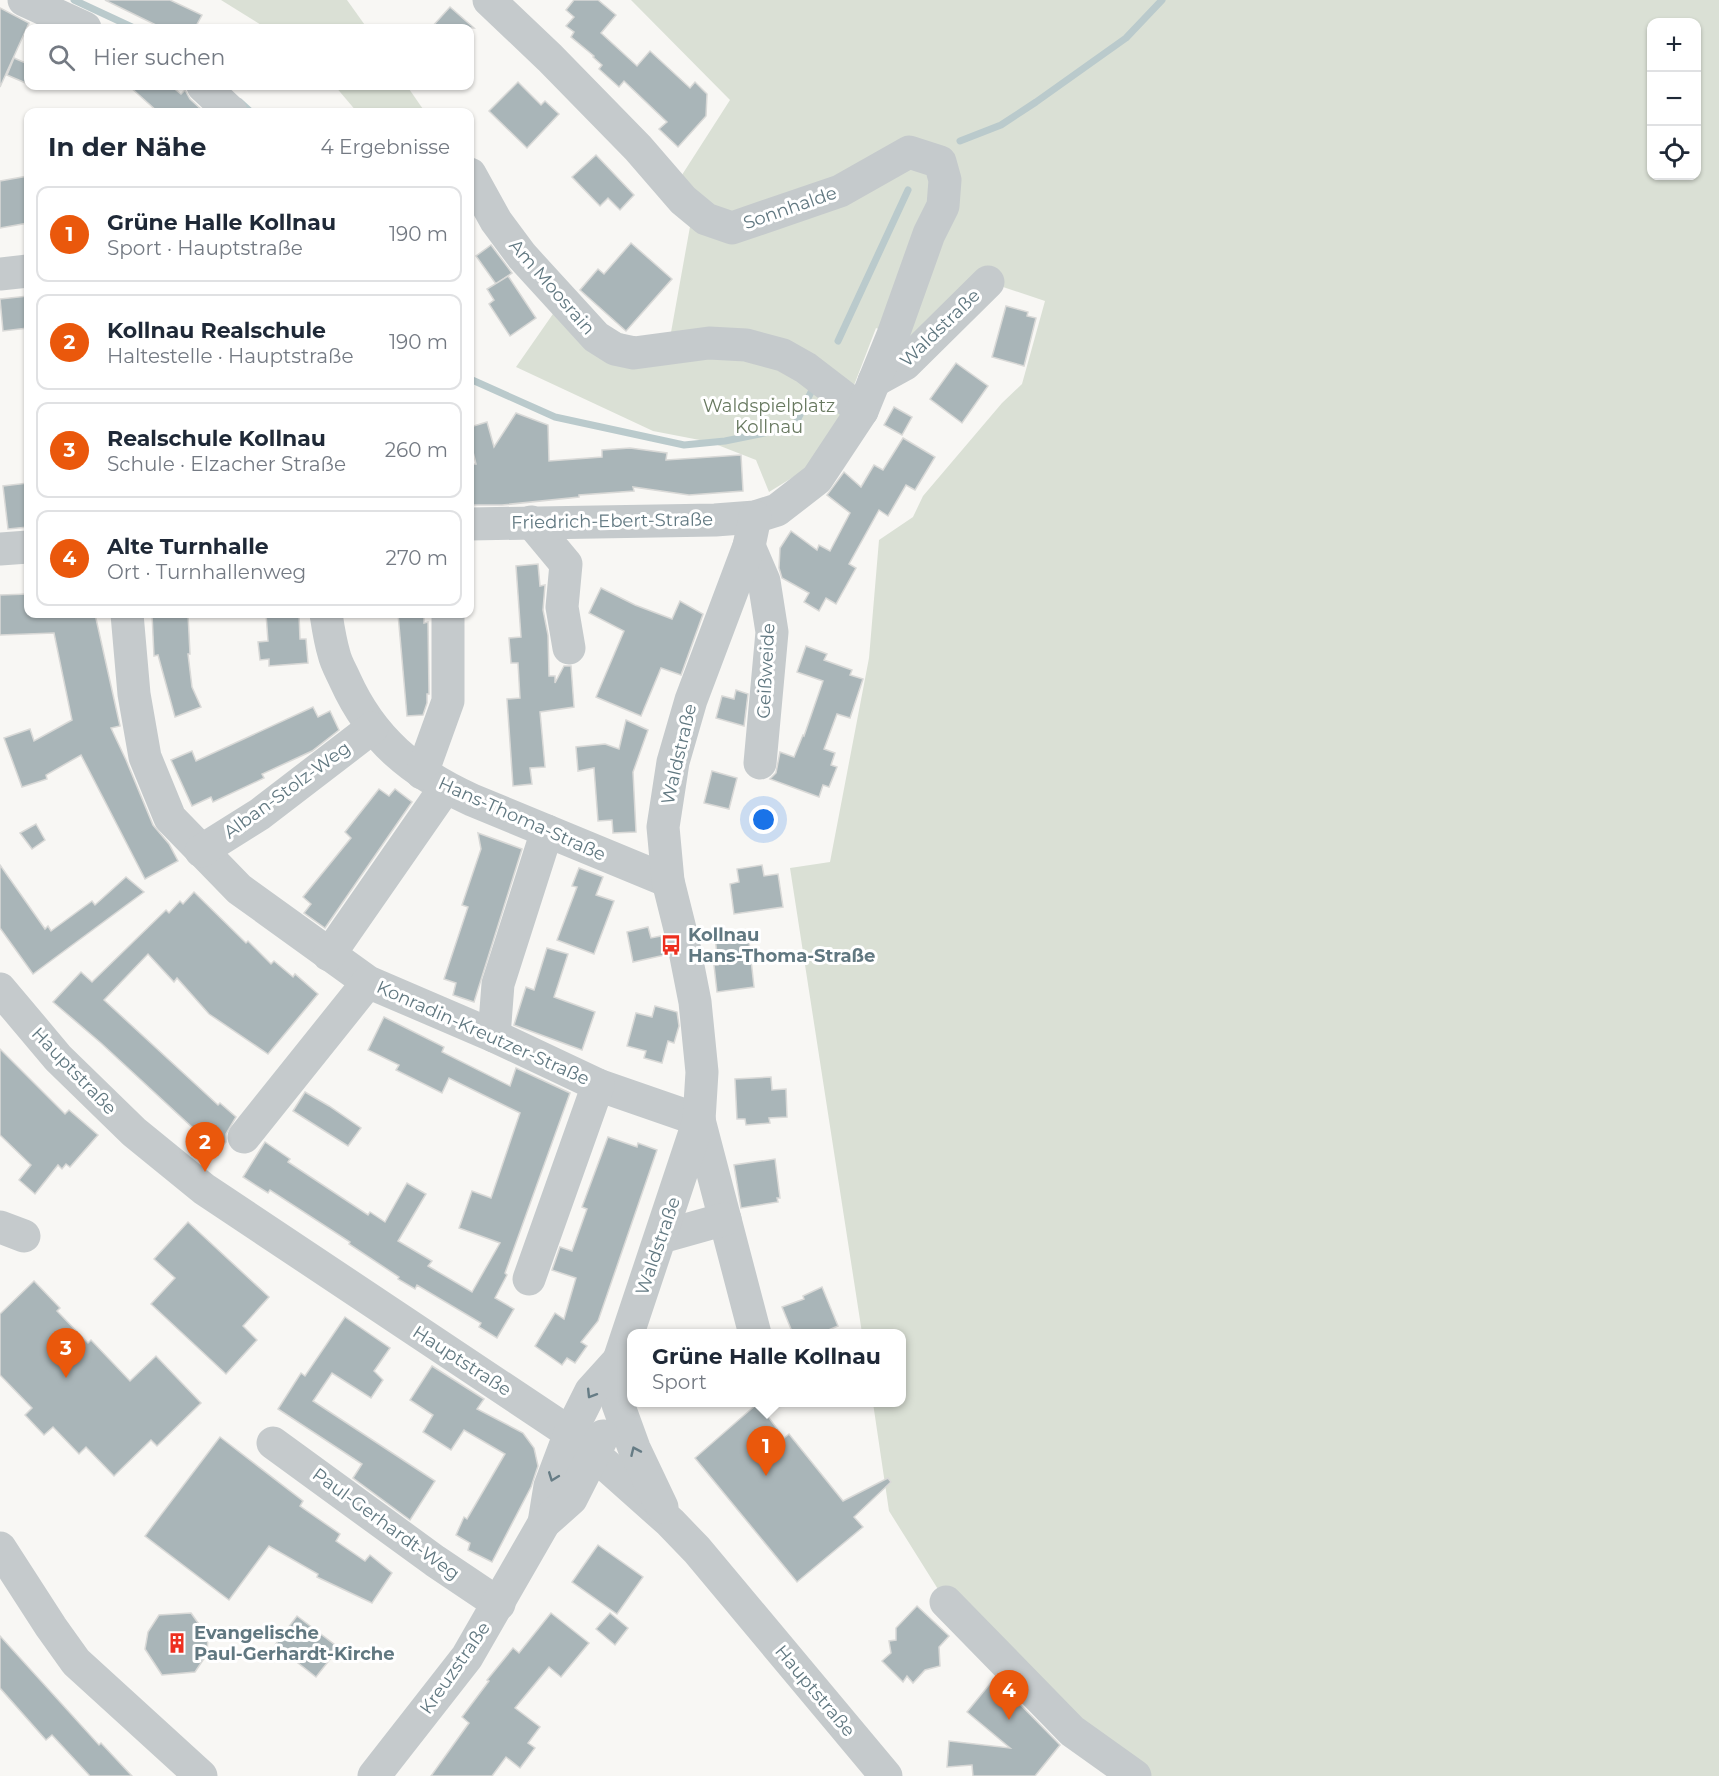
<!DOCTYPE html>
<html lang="de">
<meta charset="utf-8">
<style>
:root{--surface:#fff;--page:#f6f6f7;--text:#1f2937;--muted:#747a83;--line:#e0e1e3;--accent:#ea580c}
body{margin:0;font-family:Montserrat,sans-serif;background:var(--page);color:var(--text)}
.controls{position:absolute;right:18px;top:18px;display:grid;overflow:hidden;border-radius:12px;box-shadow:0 2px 4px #0004}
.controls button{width:54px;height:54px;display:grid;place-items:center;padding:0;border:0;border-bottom:2px solid var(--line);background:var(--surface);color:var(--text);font:30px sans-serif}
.you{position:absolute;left:764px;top:820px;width:21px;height:21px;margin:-15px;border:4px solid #fff;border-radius:50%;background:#1a73e8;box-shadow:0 0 0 9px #1a73e833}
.badge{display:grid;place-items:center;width:39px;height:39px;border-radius:50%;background:var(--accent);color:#fff;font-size:20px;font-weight:700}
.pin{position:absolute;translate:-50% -50px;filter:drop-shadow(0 2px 3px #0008)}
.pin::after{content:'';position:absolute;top:32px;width:21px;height:18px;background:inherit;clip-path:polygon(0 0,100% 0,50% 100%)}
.popup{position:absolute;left:627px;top:1329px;width:279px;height:78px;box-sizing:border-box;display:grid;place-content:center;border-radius:12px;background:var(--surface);filter:drop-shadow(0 2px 4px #0005);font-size:20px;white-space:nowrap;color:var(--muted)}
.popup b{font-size:22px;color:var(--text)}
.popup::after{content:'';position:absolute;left:50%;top:100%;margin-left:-12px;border:12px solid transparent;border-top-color:var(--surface)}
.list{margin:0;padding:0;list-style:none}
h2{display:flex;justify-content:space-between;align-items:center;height:78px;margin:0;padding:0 24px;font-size:26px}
h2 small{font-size:20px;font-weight:400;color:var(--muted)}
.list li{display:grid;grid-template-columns:39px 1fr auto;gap:18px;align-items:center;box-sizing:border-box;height:96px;margin:0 12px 12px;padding:0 12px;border:2px solid var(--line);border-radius:12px}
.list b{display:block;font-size:22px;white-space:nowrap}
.list p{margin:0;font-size:20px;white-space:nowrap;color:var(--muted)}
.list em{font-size:20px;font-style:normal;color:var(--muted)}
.icon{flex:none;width:33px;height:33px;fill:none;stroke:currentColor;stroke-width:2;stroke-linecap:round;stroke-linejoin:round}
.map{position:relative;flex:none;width:1719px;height:1776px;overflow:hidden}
.search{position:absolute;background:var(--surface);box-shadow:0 2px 4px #0004;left:24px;top:24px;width:450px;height:66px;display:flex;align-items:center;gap:15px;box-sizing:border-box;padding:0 21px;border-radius:12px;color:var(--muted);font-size:22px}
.panel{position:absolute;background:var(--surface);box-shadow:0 2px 4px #0004;left:24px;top:108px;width:450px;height:510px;border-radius:12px}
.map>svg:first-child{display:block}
</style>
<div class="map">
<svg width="1719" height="1776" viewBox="0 0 1719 1776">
<rect width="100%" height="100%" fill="#f8f7f4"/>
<!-- green -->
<g fill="#dae0d5" fill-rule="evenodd">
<path d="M 221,0 L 347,0 L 367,28 L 266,28 Z"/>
<path d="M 631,0 L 1719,0 L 1719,1776 L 1135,1776 L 946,1602 L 889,1511 L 873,1403 L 901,1402 L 901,1334 L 862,1333 L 790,868 L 830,862 L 869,658 L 879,540 L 913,517 L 923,496 L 1002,403 L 1022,384 L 1045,301 L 988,282 L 905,364 L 893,335 L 876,328 L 843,414 L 808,468 L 769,492 L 756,460 L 710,442 L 653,431 L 516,367 L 555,311 L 668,349 L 693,210 L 680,178 L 730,100 ZM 1652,22 L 1696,22 L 1696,176 L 1652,176 Z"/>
<path d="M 335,86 L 407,86 L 425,112 L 357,112 Z"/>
</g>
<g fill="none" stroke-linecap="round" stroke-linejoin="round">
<!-- stream -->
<g stroke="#bacacc" stroke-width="7">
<path d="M 74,0 L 134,28"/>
<path d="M 240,102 L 251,112"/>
<path d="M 960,141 L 1001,125 L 1036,102 L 1126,38 L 1162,0"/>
<path d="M 838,341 L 908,190"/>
<path d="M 470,379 L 555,417 L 684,445 L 725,441 L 794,427 L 812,390"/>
</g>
</g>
<!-- building -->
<g fill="#a9b5b8" stroke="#d9d9d7" stroke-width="1.5">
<path d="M 105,0 L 170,0 L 202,15 L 195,28 L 162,28 Z"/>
<path d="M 574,0 L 598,0 L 616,15 L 601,33 L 637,66 L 650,51 L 690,88 L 695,82 L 707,94 L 706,116 L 678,147 L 659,129 L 667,122 L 624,81 L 619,87 L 599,69 L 602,65 L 593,57 L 594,56 L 571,37 L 574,32 L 566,26 L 574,17 L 566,10 Z"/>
<path d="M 450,7 L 474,28 L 431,28 Z"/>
<path d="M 0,8 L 29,23 L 0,87 Z"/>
<path d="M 14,58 L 28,64 L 28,84 L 7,75 Z"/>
<path d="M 518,82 L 541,105 L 545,101 L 559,114 L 527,148 L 489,111 Z"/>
<path d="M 129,86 L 171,86 L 181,94 L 185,90 L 190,99 L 204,112 L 158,112 Z"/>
<path d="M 596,155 L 634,195 L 620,210 L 608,198 L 600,206 L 572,177 Z"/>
<path d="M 28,176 L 28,223 L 0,228 L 0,181 Z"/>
<path d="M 631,243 L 672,279 L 626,331 L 580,290 L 598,269 L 604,274 Z"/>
<path d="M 491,245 L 512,273 L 496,284 L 476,256 Z"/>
<path d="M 508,276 L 536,318 L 510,336 L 489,304 L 494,300 L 487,289 Z"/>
<path d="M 28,296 L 28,328 L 3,331 L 0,299 Z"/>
<path d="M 1006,306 L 1028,312 L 1027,316 L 1036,318 L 1024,366 L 992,357 Z"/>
<path d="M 956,363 L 988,386 L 962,423 L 930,399 Z"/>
<path d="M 894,407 L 912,417 L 902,435 L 884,425 Z"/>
<path d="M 516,413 L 548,425 L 549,461 L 602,457 L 602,450 L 630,448 L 667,453 L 666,460 L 741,455 L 743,491 L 689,495 L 633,487 L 634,491 L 579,495 L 579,497 L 502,505 L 470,505 L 470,464 L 476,464 L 470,440 L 470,427 L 487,422 L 494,447 Z"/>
<path d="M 903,438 L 935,457 L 915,490 L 906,485 L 888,516 L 879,510 L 849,564 L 856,568 L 836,604 L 826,598 L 819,611 L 804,602 L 809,593 L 782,578 L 779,568 L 780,548 L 791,531 L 817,550 L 819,545 L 830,551 L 850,513 L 827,495 L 844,472 L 861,487 L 874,465 L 883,470 Z"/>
<path d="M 28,483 L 28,527 L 8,529 L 3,486 Z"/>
<path d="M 538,564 L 540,586 L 545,585 L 543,610 L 548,635 L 549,676 L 555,676 L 555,683 L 564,666 L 571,666 L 574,707 L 540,712 L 545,767 L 530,768 L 532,784 L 513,786 L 507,699 L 520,698 L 518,663 L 511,663 L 509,638 L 521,637 L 516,566 Z"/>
<path d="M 601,588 L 635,605 L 672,619 L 680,601 L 703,614 L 681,675 L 661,668 L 641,716 L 596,697 L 624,631 L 589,613 Z"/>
<path d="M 28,594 L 28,614 L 95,614 L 120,726 L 111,728 L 126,760 L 153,825 L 169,844 L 178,861 L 145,879 L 81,755 L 46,775 L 47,779 L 22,787 L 4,738 L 30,729 L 34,741 L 72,720 L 54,633 L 0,635 L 0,595 Z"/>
<path d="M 152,614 L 188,614 L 190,654 L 188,654 L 192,687 L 201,707 L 175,717 L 158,655 L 154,656 Z"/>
<path d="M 266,614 L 299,614 L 300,639 L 306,639 L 308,663 L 269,666 L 269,659 L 260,660 L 258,642 L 268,641 Z"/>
<path d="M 398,614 L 424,614 L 424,623 L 428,622 L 429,694 L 427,694 L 427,703 L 423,715 L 407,716 Z"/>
<path d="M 806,646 L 827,654 L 824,660 L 852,670 L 850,675 L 863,679 L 850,718 L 837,714 L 824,749 L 835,753 L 831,765 L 837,767 L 829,787 L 823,785 L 819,797 L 770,779 L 776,773 L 780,752 L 794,757 L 803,735 L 804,736 L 823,681 L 797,672 Z"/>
<path d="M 736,690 L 748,694 L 744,726 L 716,718 L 722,696 L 734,699 Z"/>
<path d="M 313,707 L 318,717 L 330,711 L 339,730 L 312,751 L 262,774 L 264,778 L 213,802 L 211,797 L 192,806 L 171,760 L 192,751 L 196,761 Z"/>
<path d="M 626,720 L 648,730 L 633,772 L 636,832 L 613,833 L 612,820 L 598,821 L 594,768 L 578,771 L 576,747 L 605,744 L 619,749 Z"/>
<path d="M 712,771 L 737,778 L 729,809 L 704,803 Z"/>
<path d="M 379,789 L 389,796 L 395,789 L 412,802 L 325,928 L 304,913 L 311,904 L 303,897 L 351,838 L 345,832 Z"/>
<path d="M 36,824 L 45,840 L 32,849 L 20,833 Z"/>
<path d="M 478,833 L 522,849 L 474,1002 L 453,995 L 456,983 L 444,979 L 468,907 L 462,905 L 481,849 Z"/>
<path d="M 0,865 L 45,929 L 48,926 L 51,931 L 92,901 L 95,905 L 126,877 L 144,892 L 33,974 L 0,928 Z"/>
<path d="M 762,865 L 764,876 L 778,874 L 783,907 L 734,914 L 730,884 L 739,882 L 737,869 Z"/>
<path d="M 579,868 L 603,877 L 596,895 L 614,901 L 594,954 L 557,940 L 577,887 L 572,886 Z"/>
<path d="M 194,892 L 246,943 L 248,941 L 271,964 L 274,961 L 293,977 L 295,974 L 318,994 L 268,1054 L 209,1014 L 177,978 L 174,982 L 148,954 L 104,1000 L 218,1105 L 220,1103 L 236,1117 L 226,1134 L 226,1142 L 216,1153 L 194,1132 L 195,1130 L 101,1043 L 53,1002 L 81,972 L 92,982 L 166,910 L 169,913 L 180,901 L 183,904 Z"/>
<path d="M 648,927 L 651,938 L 661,936 L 665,955 L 633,962 L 627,932 Z"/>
<path d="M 748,932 L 754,987 L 717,992 L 714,965 L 718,965 L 715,936 Z"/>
<path d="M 547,948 L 568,954 L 554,997 L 595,1012 L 582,1050 L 514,1025 L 526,987 L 534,990 Z"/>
<path d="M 655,1006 L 677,1012 L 679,1026 L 674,1043 L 668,1041 L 662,1063 L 644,1058 L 646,1051 L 627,1046 L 636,1013 L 652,1017 Z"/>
<path d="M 384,1017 L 444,1047 L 442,1052 L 510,1086 L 516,1068 L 570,1093 L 505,1273 L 507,1275 L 495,1298 L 514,1309 L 497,1338 L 479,1327 L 481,1323 L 417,1285 L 415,1289 L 398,1279 L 399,1277 L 349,1244 L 350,1242 L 270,1190 L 268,1193 L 243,1177 L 265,1142 L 290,1159 L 288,1162 L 368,1215 L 370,1212 L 385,1222 L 407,1183 L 426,1194 L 398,1241 L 432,1261 L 428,1266 L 472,1292 L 500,1243 L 459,1228 L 472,1191 L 491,1198 L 520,1113 L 449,1078 L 442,1093 L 396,1070 L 399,1065 L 368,1050 Z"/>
<path d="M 0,1049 L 65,1114 L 69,1110 L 98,1135 L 70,1167 L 66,1164 L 62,1169 L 58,1165 L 35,1194 L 19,1180 L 31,1165 L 0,1135 Z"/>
<path d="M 771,1077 L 772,1090 L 786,1089 L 787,1117 L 769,1118 L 770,1123 L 746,1125 L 745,1119 L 737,1119 L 735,1079 Z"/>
<path d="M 305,1092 L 329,1106 L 361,1128 L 348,1146 L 293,1111 Z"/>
<path d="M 608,1137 L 637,1147 L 638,1143 L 657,1150 L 598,1321 L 581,1342 L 587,1346 L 575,1363 L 567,1358 L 562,1365 L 535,1346 L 555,1313 L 564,1319 L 576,1278 L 552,1270 L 560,1247 L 572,1251 L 587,1209 L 582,1207 Z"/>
<path d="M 775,1159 L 780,1198 L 777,1198 L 778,1202 L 741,1208 L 734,1165 Z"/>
<path d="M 188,1222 L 269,1297 L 243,1326 L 257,1340 L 226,1374 L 151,1304 L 175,1278 L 154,1259 Z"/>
<path d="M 34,1281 L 60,1308 L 57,1311 L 88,1343 L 91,1340 L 130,1381 L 156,1356 L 201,1403 L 157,1446 L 151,1440 L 114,1476 L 86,1447 L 79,1454 L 53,1427 L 44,1435 L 25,1415 L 32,1408 L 0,1375 L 0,1314 Z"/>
<path d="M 822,1287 L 838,1326 L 819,1334 L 793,1334 L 782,1307 L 804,1299 L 803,1296 Z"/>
<path d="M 345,1317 L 390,1348 L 374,1371 L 383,1380 L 371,1398 L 332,1373 L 313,1401 L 435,1481 L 410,1520 L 353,1478 L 362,1464 L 278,1409 L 301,1373 L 305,1376 Z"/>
<path d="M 432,1366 L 484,1399 L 477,1409 L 523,1433 L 534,1448 L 538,1466 L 531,1487 L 492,1562 L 468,1550 L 470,1543 L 456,1535 L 464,1517 L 467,1519 L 505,1454 L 464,1430 L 451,1450 L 423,1432 L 433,1415 L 410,1400 Z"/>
<path d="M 758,1403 L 784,1438 L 789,1434 L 843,1501 L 888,1478 L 891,1482 L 854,1517 L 863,1527 L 797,1582 L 695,1458 Z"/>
<path d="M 220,1437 L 303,1501 L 300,1506 L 340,1534 L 336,1541 L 365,1561 L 370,1555 L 392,1573 L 372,1603 L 317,1577 L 318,1574 L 269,1546 L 229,1600 L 145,1536 Z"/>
<path d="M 598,1545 L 643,1577 L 617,1614 L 572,1582 Z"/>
<path d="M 917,1606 L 949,1636 L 939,1647 L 940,1666 L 925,1670 L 913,1683 L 907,1676 L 903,1682 L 882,1661 L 891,1653 L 889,1641 L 896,1640 L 896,1628 Z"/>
<path d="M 191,1613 L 208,1637 L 207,1654 L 195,1672 L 162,1675 L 145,1649 L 148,1632 L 159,1615 Z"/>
<path d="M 551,1613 L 589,1643 L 561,1677 L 549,1667 L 515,1708 L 540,1727 L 528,1743 L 535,1748 L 520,1768 L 506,1757 L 492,1776 L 431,1776 L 469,1723 L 462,1717 L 489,1681 L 487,1680 L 513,1648 L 519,1653 Z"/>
<path d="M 610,1613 L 628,1628 L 615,1645 L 596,1629 Z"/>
<path d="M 297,1616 L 339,1648 L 316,1677 L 275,1645 Z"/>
<path d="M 0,1636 L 99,1745 L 101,1743 L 132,1776 L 90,1776 L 52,1735 L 46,1740 L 0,1688 Z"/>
<path d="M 993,1680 L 996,1683 L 997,1681 L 1060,1745 L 1035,1776 L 973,1776 L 972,1765 L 947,1767 L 949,1741 L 1010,1748 L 967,1712 Z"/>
</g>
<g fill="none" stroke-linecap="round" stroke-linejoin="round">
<!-- minor -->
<g stroke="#c5cacc" stroke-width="33">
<path d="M 24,0 L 85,28"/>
<path d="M 203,86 L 231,112"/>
<path d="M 470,174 L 496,221 L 522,256 L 596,337 L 615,349 L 634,353 L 709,343 L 746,345 L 783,355 L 806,368 L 862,411"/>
<path d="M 0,274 L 28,271"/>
<path d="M 874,381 L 905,364 L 988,282"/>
<path d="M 531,522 L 566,564 L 562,607 L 569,648"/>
<path d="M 470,524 L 715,520 L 755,517 L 777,510 L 817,479 L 862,411 L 893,335 L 929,234 L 943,206 L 945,180 L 940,162 L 909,152 L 840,191 L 732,228 L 706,219 L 683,200 L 638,148 L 550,58 L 489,0"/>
<path d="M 749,546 L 764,581 L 772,632 L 760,763"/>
<path d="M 0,549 L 28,547"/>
<path d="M 127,614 L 134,694 L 145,757 L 170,818 L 239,889 L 368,982 L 494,1036 L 598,1085 L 699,1120"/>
<path d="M 326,614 C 328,627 330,641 334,654 C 336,663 341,671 345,680 C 372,740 413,773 472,800 L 668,881"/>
<path d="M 422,773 L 448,701 L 448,614"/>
<path d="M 201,851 L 260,814 L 372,728"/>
<path d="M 329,955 L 445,788"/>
<path d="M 0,989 L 58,1058 L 134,1132 L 204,1189 L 570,1433 L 670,1522 L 697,1550 L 886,1776"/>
<path d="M 494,1036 L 498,984 L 547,831"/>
<path d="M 699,1120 L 755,1334"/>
<path d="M 244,1137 L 368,982"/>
<path d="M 0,1227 L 24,1236"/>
<path d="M 661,1237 L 725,1219"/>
<path d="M 529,1279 L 598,1085"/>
<path d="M 273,1443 L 435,1561 L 499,1604"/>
<path d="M 662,1507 L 634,1448 L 618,1404 L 619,1360 L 699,1120 L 702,1072 L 695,1002 L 683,941 L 668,881 L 663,827 L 673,762 L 691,700 L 749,546 L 755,517"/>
<path d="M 544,1523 L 550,1486 L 570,1433 L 591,1391 L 619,1360"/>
<path d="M 0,1548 L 51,1627 L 76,1662 L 201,1776"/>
<path d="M 946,1602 L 1072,1731 L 1135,1776"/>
<path d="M 374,1776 L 467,1657 L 544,1523 L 571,1499 L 603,1436"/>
</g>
</g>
<!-- one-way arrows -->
<defs><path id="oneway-chevron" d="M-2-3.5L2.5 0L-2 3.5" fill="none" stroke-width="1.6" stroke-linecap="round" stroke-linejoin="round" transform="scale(1.5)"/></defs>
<g stroke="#667c85">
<use href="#oneway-chevron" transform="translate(591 1394) rotate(122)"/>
<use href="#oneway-chevron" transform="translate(635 1451) rotate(-114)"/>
<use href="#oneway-chevron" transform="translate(553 1477) rotate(111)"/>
</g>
<!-- icons -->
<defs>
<g id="bus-bare" transform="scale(1.62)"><path d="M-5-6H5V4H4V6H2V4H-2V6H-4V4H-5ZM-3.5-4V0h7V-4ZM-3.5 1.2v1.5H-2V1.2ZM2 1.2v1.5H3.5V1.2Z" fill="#ed2f1f" stroke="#fff" stroke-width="2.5" paint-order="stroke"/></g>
<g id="building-bare" transform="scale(1.62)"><path d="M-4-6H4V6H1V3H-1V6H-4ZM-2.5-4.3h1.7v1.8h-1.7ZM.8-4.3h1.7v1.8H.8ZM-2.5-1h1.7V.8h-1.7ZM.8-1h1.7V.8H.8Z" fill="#ed2f1f" stroke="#fff" stroke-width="2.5" paint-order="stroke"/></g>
</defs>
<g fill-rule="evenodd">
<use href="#bus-bare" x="671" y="945"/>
<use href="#building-bare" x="177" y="1643"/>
</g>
<g text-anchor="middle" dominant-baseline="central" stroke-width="6" stroke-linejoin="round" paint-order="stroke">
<!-- street labels -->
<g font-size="18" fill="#617881" stroke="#fff">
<text transform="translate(790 208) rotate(-19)">Sonnhalde</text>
<text transform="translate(552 287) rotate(49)">Am Moosrain</text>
<text transform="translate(940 328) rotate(-44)">Waldstraße</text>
<text transform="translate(612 521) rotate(-1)">Friedrich-Ebert-Straße</text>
<text transform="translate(766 671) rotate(-87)">Geißweide</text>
<text transform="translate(679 754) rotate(-77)">Waldstraße</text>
<text transform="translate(287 790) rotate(-36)">Alban-Stolz-Weg</text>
<text transform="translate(522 819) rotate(24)">Hans-Thoma-Straße</text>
<text transform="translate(483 1033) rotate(24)">Konradin-Kreutzer-Straße</text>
<text transform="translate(74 1071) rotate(46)">Hauptstraße</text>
<text transform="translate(658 1246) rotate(-71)">Waldstraße</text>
<text transform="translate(462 1361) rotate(33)">Hauptstraße</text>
<text transform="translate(386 1524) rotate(36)">Paul-Gerhardt-Weg</text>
<text transform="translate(455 1668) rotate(-55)">Kreuzstraße</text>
<text transform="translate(815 1691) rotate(50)">Hauptstraße</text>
</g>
<!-- park labels -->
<g font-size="18" fill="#687960" stroke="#fff">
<text x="769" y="406">Waldspielplatz<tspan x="769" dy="21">Kollnau</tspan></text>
</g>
<!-- poi labels -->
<g font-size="18" font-weight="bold" fill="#617881" stroke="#fff" text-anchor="start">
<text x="688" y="935">Kollnau<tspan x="688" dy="21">Hans-Thoma-Straße</tspan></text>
<text x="194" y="1633">Evangelische<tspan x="194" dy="21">Paul-Gerhardt-Kirche</tspan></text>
</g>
</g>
</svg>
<div class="controls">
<button>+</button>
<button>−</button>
<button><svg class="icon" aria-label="locate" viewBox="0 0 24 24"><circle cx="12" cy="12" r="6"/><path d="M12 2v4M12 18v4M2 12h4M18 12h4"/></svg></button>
</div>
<div class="you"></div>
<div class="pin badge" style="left:766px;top:1476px">1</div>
<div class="popup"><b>Grüne Halle Kollnau</b>Sport</div>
<div class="pin badge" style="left:205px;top:1172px">2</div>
<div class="pin badge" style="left:66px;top:1378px">3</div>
<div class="pin badge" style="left:1009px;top:1720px">4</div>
<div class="search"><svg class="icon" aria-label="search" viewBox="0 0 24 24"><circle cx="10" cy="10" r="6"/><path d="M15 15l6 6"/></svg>Hier suchen</div>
<section class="panel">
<h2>In der Nähe<small>4 Ergebnisse</small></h2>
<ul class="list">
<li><span class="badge">1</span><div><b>Grüne Halle Kollnau</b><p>Sport · Hauptstraße</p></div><em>190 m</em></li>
<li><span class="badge">2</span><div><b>Kollnau Realschule</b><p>Haltestelle · Hauptstraße</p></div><em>190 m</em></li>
<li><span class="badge">3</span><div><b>Realschule Kollnau</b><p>Schule · Elzacher Straße</p></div><em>260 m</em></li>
<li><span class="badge">4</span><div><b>Alte Turnhalle</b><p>Ort · Turnhallenweg</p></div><em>270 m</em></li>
</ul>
</section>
</div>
